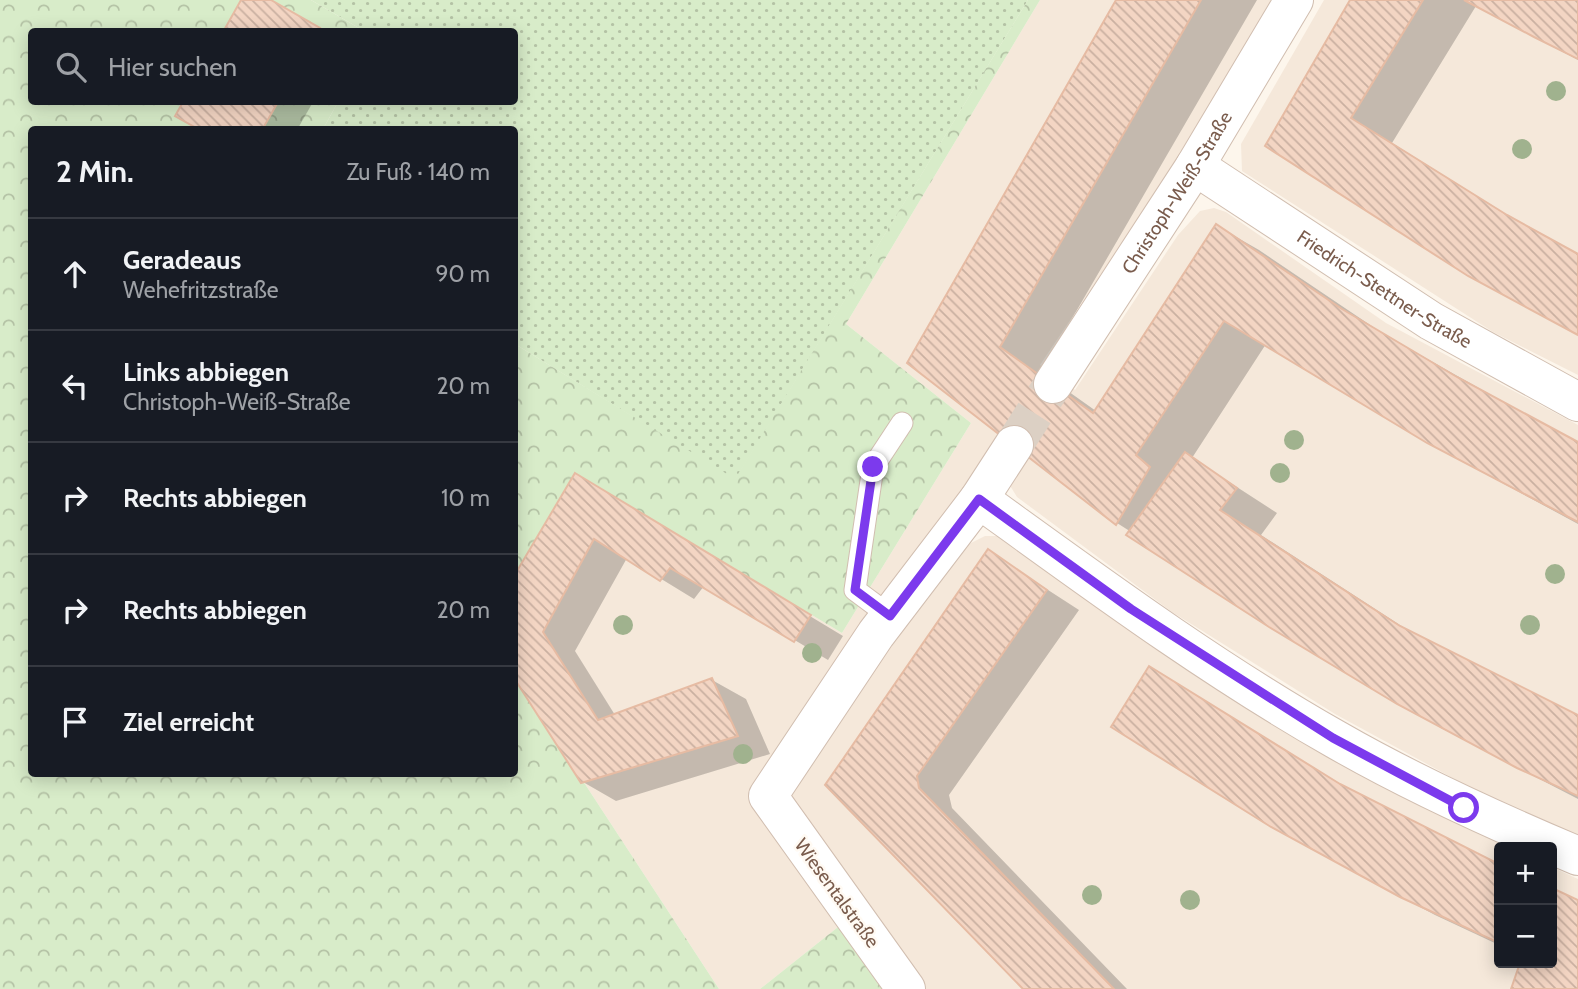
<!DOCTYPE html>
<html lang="de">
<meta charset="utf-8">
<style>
:root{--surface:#171b24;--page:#20242c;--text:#f1f3f6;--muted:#9ea1a6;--line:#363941}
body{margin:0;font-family:Cabin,sans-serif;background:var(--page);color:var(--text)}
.controls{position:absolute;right:21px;bottom:21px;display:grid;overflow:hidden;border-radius:7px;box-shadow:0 4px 18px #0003}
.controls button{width:63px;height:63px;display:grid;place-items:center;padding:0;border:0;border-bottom:2px solid var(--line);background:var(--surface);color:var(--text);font:35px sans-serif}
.stop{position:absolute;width:21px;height:21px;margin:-16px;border:5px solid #7c3aed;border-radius:50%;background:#fff}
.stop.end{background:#7c3aed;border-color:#fff;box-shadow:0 2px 7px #0008}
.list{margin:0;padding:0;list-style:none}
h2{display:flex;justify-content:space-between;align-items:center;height:91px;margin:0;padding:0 28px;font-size:30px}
h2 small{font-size:23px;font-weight:400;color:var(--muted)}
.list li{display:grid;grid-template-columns:46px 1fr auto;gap:21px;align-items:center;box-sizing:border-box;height:112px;padding:0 28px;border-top:2px solid var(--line)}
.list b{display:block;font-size:26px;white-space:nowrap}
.list p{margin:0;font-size:23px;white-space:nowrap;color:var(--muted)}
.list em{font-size:23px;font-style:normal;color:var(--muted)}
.icon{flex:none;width:38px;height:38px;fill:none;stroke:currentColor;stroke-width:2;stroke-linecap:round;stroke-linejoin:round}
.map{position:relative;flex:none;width:1578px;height:989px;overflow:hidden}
.search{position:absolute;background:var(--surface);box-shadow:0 4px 18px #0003;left:28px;top:28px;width:490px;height:77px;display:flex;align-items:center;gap:18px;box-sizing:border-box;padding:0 24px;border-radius:7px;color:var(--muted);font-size:26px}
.panel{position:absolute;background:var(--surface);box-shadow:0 4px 18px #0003;left:28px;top:126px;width:490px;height:651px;border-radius:7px}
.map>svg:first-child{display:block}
</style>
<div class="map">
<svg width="1578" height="989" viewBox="0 0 1578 989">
<defs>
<pattern id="grass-dots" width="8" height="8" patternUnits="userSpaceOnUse" patternTransform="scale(1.75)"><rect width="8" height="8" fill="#d8ecc9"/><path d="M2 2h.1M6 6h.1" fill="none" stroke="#b4c2a5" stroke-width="1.8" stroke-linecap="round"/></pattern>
<pattern id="park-crowns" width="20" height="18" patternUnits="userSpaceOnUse" patternTransform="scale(1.75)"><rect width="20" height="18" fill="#d8ecc9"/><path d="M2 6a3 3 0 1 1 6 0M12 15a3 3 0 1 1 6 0" fill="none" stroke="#b4c2a5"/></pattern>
<pattern id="building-back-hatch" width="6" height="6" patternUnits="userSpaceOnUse" patternTransform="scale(1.75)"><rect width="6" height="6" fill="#f3d5c3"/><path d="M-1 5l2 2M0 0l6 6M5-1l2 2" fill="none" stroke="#cab0a1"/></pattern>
</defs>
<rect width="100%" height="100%" fill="#fdf6ec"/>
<!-- residential -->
<g fill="#f5e8da">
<path d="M 1040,0 L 1277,0 L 1209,113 L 1040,365 L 1075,390 L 1178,235 L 1200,211 L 1214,208 L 1226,212 L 1386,323 L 1578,425 L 1578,839 L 1484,795 L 1335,714 L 1172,612 L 1017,497 L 1009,484 L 944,526 L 969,544 L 985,536 L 1001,536 L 1510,847 L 1499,847 L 1499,963 L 1552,963 L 1552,867 L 1578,879 L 1578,989 L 884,989 L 838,927 L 760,989 L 719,989 L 515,677 L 575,473 L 842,633 L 971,423 L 846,324 Z"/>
<path d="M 1324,0 L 1578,0 L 1578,375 L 1493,332 L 1242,171 L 1241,144 Z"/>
</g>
<!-- grass -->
<path fill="url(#grass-dots)" d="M 311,0 L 1028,0 L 735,480 L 515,344 L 514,130 L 323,129 L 338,102 L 514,102 L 514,32 L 364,31 Z"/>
<!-- park -->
<g fill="url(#park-crowns)">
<path d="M 0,0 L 311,0 L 364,31 L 32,32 L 32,102 L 338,102 L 323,129 L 32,130 L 32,774 L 514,774 L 515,677 L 719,989 L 0,989 Z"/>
<path d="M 1028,0 L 1040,0 L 846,324 L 971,423 L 842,633 L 576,474 L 515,576 L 515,344 L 735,479 Z"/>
<path d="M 838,927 L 884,989 L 760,989 Z"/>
</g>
<!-- shadow -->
<g fill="#0003">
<path d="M 1118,0 L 1257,0 L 1041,372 L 1096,411 L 1217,226 L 1259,250 L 1385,335 L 1578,444 L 1578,524 L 1471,466 L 1266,344 L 1192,458 L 1277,513 L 1261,535 L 1420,638 L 1578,717 L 1578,799 L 1441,728 L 1117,523 L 910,363 Z"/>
<path d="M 1351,0 L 1578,0 L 1578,60 L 1476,6 L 1392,143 L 1532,231 L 1578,256 L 1578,335 L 1267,145 Z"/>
<path d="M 185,102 L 313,102 L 297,130 L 203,130 L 178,115 Z"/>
<path d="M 609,495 L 843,636 L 828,660 L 704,586 L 694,599 L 627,558 L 575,651 L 615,715 L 712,680 L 746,699 L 770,754 L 616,801 L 583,782 L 514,675 Z"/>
<path d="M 988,551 L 1079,610 L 949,795 L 952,808 L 1127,989 L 1026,989 L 828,785 Z"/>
<path d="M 1352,792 L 1499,866 L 1499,945 L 1435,915 L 1307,846 Z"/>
<path d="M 1552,890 L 1578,902 L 1578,989 L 1513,989 L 1522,963 L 1552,963 Z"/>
</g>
<!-- building -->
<g fill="url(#building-back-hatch)" stroke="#e6bba3" stroke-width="2">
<path d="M 241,0 L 271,0 L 320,28 L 318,32 L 223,32 Z"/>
<path d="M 1116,0 L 1201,0 L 1000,347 L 1093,413 L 1216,224 L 1342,309 L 1457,377 L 1578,442 L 1578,522 L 1427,443 L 1224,321 L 1136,455 L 1150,467 L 1116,525 L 907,363 Z"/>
<path d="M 1350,0 L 1423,0 L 1351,118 L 1507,215 L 1578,254 L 1578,335 L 1468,276 L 1265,146 Z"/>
<path d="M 1464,0 L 1578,0 L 1578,59 L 1534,37 Z"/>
<path d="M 183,102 L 278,102 L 262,130 L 200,130 L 175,116 Z"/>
<path d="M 1185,452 L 1237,488 L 1220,510 L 1400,626 L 1578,715 L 1578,796 L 1517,768 L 1397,704 L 1269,627 L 1126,535 Z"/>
<path d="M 575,473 L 811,615 L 794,642 L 670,568 L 660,581 L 594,539 L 543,632 L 598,720 L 712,678 L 738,736 L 581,783 L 514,678 L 514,576 Z"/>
<path d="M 988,549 L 1047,590 L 917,776 L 919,788 L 1114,989 L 1023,989 L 825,785 Z"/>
<path d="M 1149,666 L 1340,784 L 1499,864 L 1499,943 L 1400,897 L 1271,827 L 1111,727 Z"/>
<path d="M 1552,888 L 1578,900 L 1578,989 L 1511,989 L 1520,963 L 1552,963 Z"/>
</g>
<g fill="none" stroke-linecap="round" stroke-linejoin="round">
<!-- street-tunnel -->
<path stroke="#dcd0c4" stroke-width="38" stroke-dasharray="38 19" stroke-linecap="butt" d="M 1014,445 L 1053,384"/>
<!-- lane casing -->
<g stroke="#d1beb0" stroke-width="23">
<path id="lane" d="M 890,616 L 855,590 L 873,467 L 902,423"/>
</g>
<!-- street casing -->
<g stroke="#d1beb0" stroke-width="40">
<g id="street">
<path id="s1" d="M 1195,166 L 1431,321 L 1578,402"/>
<path id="s2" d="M 1053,384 L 1195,166 L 1294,0"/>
<path d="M 979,499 C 1094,582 1210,668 1335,739 C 1413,784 1495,821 1578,856"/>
<path d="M 906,989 L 768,796 L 876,634 L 979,499 L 1014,445"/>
</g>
</g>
<!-- lane -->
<use href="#lane" stroke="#fff" stroke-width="21"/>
<!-- street -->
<use href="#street" stroke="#fff" stroke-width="38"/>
</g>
<!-- trees -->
<g fill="#a0b28e">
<circle cx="1556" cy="91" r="10"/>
<circle cx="1522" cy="149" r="10"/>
<circle cx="1294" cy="440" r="10"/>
<circle cx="1280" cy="473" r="10"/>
<circle cx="1555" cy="574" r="10"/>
<circle cx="623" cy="625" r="10"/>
<circle cx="1530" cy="625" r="10"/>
<circle cx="812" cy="653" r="10"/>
<circle cx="743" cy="754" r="10"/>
<circle cx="1092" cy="895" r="10"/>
<circle cx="1190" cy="900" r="10"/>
</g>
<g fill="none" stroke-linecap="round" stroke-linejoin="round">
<!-- route -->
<path stroke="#7c3aed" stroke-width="9" d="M 873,467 L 855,590 L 890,616 L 979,499 L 1131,609 L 1333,738 L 1464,808"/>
</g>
<g text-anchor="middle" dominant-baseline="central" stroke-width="5" stroke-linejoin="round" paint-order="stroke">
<!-- street labels -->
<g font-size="19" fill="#7a5c4d" stroke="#fffaf3">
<text stroke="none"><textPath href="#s2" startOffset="228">Christoph-Weiß-Straße</textPath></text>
<text stroke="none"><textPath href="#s1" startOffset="226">Friedrich-Stettner-Straße</textPath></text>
<text transform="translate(837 893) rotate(54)">Wiesentalstraße</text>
</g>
</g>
</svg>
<div class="controls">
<button>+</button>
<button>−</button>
</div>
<div class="stop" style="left:1464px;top:808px"></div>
<div class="stop end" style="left:873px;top:467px"></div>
<div class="search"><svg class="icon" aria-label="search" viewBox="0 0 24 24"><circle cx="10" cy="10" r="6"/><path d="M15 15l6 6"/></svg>Hier suchen</div>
<section class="panel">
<h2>2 Min.<small>Zu Fuß · 140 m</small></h2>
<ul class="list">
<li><svg class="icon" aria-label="ahead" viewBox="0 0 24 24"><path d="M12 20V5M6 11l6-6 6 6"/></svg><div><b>Geradeaus</b><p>Wehefritzstraße</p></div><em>90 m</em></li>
<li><svg class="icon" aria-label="left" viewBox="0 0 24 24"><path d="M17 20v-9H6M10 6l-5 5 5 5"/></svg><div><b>Links abbiegen</b><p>Christoph-Weiß-Straße</p></div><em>20 m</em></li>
<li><svg class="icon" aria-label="right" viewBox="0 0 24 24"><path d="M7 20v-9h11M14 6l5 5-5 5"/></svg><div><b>Rechts abbiegen</b></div><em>10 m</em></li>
<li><svg class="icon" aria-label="right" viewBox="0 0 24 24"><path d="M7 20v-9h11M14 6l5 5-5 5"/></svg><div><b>Rechts abbiegen</b></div><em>20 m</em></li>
<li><svg class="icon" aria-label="arrive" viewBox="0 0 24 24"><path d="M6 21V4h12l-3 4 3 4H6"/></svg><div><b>Ziel erreicht</b></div></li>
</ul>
</section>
</div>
